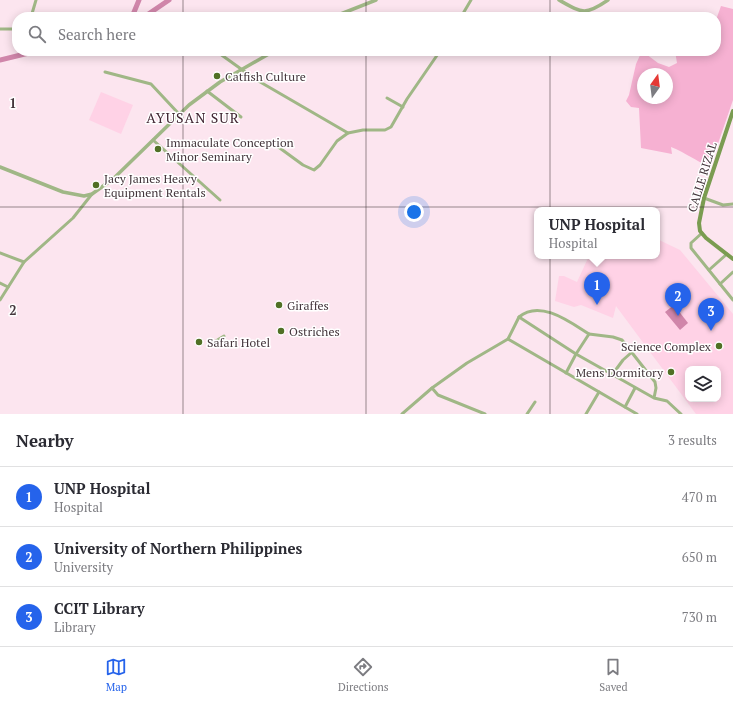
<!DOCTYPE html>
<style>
:root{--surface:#fff;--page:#f7f7f7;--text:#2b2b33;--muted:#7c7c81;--line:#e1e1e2;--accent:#2563eb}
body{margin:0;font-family:"PT Serif",serif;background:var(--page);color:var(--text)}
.controls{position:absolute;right:12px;bottom:12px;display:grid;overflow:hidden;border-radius:8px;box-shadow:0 2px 10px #0003}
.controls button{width:36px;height:36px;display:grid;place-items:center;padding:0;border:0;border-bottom:1px solid var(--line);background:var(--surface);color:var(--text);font:20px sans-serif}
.compass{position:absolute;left:637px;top:68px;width:36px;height:36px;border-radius:50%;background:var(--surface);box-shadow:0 2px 10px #0003;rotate:14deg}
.you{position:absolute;left:414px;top:212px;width:14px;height:14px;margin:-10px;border:3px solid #fff;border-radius:50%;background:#1a73e8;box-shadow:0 0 0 6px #1a73e833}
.badge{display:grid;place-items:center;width:26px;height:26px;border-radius:50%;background:var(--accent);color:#fff;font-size:13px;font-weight:700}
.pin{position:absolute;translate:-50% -33px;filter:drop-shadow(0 1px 2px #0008)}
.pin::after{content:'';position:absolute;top:21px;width:14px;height:12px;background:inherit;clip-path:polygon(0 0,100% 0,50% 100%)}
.popup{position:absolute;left:534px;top:207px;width:126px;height:52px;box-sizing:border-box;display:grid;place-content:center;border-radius:8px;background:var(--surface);filter:drop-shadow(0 1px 3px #0005);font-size:13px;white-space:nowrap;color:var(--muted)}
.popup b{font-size:15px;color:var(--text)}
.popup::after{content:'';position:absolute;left:50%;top:100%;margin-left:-8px;border:8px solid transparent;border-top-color:var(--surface)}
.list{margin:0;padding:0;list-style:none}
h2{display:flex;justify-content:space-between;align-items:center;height:52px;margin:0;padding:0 16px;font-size:17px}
h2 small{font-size:13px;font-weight:400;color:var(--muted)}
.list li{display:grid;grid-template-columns:26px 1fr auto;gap:12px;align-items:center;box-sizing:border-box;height:60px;padding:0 16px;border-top:1px solid var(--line)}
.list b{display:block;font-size:15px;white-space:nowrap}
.list p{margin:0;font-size:13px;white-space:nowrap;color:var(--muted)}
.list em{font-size:13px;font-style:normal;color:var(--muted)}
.icon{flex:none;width:22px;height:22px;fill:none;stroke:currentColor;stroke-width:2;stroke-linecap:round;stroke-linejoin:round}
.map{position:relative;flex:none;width:733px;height:414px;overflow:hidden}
.search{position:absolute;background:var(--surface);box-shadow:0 2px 10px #0003;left:12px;right:12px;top:12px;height:44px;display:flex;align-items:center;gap:10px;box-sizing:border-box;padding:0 14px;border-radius:16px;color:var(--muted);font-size:15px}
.sheet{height:232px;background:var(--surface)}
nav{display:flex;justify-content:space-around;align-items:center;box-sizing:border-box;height:56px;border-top:1px solid var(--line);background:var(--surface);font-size:11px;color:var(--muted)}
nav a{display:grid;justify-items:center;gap:2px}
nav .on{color:var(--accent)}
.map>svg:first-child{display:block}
</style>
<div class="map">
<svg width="733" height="414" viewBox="0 0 733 414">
<rect width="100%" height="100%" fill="#fce5ef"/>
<!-- built -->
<g fill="#ffd2e6" fill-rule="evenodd">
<path d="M 101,92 L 133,105 L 121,134 L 89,120 Z"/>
<path d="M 657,239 L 680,250 L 733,314 L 733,414 L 696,414 L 616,306 L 613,318 L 581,305 L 574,307 L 555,301 L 559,276 L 564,276 L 577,282 L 589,256 L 657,256 ZM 688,369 L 718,369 L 718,399 L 688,399 Z"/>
</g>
<!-- green -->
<path fill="#f6b1d2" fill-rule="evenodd" d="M 721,6 L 733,9 L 733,100 L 710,167 C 696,161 686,153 671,147 L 672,154 L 641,148 L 639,108 L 631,107 L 626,101 L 629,95 L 636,64 L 642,51 L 658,63 L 669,67 L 677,63 L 675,51 L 716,51 L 716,20 ZM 643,74 L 667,74 L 667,98 L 643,98 Z"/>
<!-- water -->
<path fill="#d086aa" d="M 674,305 L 688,323 L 680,330 L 665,312 Z"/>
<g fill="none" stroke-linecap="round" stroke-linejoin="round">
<!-- river -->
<g stroke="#d086aa" stroke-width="5">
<path d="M 132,17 L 139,0"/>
<path d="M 144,17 L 169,0"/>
<path d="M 0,60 L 37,51"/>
</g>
<!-- minor -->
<g stroke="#a0b786" stroke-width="3">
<path d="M 251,15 L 255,17"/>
<path d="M 31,17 L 36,0"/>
<path d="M 461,17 L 471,0"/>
<path d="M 0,29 L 17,29"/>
<path d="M 216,51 L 255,79 L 348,133"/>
<path d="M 105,72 L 151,84 L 179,114"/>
<path d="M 207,91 L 241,117"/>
<path d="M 387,98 L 403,107"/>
<path d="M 153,140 L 220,200"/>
<path d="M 277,146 L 303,165 L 314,170 L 320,165 L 337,141 L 348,133 L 363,130 L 385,130 L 391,127 L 407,99 L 440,51"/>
<path d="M 704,198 L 723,205 L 733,204"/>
<path d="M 702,233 L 691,243 L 691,248 L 733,300"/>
<path d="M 0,253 L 24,262"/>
<path d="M 709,270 L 727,254"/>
<path d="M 0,283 L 8,287"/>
<path d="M 720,284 L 733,272"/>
<path d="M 0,300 L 24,262 L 73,218 L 92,194"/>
<path d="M 519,317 C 540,299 570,322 589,334"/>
<path d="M 508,339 L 637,414"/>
<path d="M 211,344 L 224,336"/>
<path d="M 612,375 L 623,360 L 632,352"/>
<path d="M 654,398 L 656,388 L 655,382 L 622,340 L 613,337 L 589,334 L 576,354 L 654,398 L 667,401 L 681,414"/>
<path d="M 625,407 L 635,388"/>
<path d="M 402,414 L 432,388"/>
<path d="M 485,414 L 438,395 L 432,388 L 467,363 L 508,339 L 519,317 L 576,354 L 566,373"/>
<path d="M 527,414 L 535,402"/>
<path d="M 586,414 L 599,392"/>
</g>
<!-- tertiary -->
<g stroke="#a0b786" stroke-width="3.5">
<path d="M 559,0 C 582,13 585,16 608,0"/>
<path d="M 333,17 L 376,0"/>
<path d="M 0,167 L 63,192 L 84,196 L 92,194 L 113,179 L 189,105 L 220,82 L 274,51"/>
</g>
<!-- secondary -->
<path stroke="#7a9c51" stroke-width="4" d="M 733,111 L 704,198 L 699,223 L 700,231 L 706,238 L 733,259"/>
</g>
<!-- grid -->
<path fill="none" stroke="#44363c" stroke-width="1" stroke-opacity="0.55" d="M 183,0 L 183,17M 366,0 L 366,17M 550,0 L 550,17M 183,51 L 183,414M 366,51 L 366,414M 550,51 L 550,414M 0,207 L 733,207"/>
<!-- markers -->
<g fill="#507025" stroke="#fff" stroke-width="1.5">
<circle cx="217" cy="76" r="4"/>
<circle cx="158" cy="149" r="4"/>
<circle cx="96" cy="185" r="4"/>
<circle cx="279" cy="305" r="4"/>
<circle cx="281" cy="331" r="4"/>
<circle cx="199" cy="342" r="4"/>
<circle cx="719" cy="346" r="4"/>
<circle cx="671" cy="372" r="4"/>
</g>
<g text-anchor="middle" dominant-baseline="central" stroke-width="3" stroke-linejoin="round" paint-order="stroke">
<!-- poi labels -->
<g font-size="12" fill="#44363c" stroke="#fff" text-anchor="start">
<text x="225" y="76">Catfish Culture</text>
<text x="166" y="142">Immaculate Conception<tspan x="166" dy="14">Minor Seminary</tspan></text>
<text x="104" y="178">Jacy James Heavy<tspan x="104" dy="14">Equipment Rentals</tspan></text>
<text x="287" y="305">Giraffes</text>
<text x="289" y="331">Ostriches</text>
<text x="207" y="342">Safari Hotel</text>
<text x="711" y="346" text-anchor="end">Science Complex</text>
<text x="663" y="372" text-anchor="end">Mens Dormitory</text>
</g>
<!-- street labels -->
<g font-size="12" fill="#44363c" stroke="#fff">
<text transform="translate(702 177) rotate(-73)">CALLE RIZAL</text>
</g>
<!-- quarter labels -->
<g font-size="14" letter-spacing="1" fill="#402532" stroke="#fff">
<text x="193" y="117">AYUSAN SUR</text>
</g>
</g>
<g font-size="13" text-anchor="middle" font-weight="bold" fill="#44363c" stroke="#fff" stroke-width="3" stroke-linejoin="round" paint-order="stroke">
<text x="13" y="108">1</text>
<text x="13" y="315">2</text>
</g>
</svg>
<div class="controls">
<button><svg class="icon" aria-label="layers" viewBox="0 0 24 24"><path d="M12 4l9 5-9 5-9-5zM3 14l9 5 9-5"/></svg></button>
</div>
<svg class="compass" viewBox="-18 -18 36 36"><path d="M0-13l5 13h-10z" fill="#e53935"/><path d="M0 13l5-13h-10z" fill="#7c7c81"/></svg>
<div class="you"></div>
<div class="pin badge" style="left:597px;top:305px">1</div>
<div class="popup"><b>UNP Hospital</b>Hospital</div>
<div class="pin badge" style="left:678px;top:316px">2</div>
<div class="pin badge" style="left:711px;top:331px">3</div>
<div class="search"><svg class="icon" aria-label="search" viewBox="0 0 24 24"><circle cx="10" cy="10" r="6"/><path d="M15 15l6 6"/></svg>Search here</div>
</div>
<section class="sheet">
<h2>Nearby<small>3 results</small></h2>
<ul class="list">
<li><span class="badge">1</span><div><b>UNP Hospital</b><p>Hospital</p></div><em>470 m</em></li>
<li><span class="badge">2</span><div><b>University of Northern Philippines</b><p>University</p></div><em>650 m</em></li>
<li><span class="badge">3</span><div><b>CCIT Library</b><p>Library</p></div><em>730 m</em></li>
</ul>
</section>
<nav>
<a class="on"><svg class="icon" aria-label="map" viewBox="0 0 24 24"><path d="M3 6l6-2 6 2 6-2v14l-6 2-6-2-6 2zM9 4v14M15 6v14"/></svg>Map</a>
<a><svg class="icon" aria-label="directions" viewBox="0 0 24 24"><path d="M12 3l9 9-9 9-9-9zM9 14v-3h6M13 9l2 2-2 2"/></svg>Directions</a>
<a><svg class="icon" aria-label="saved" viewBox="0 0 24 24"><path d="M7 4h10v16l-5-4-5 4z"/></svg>Saved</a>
</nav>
